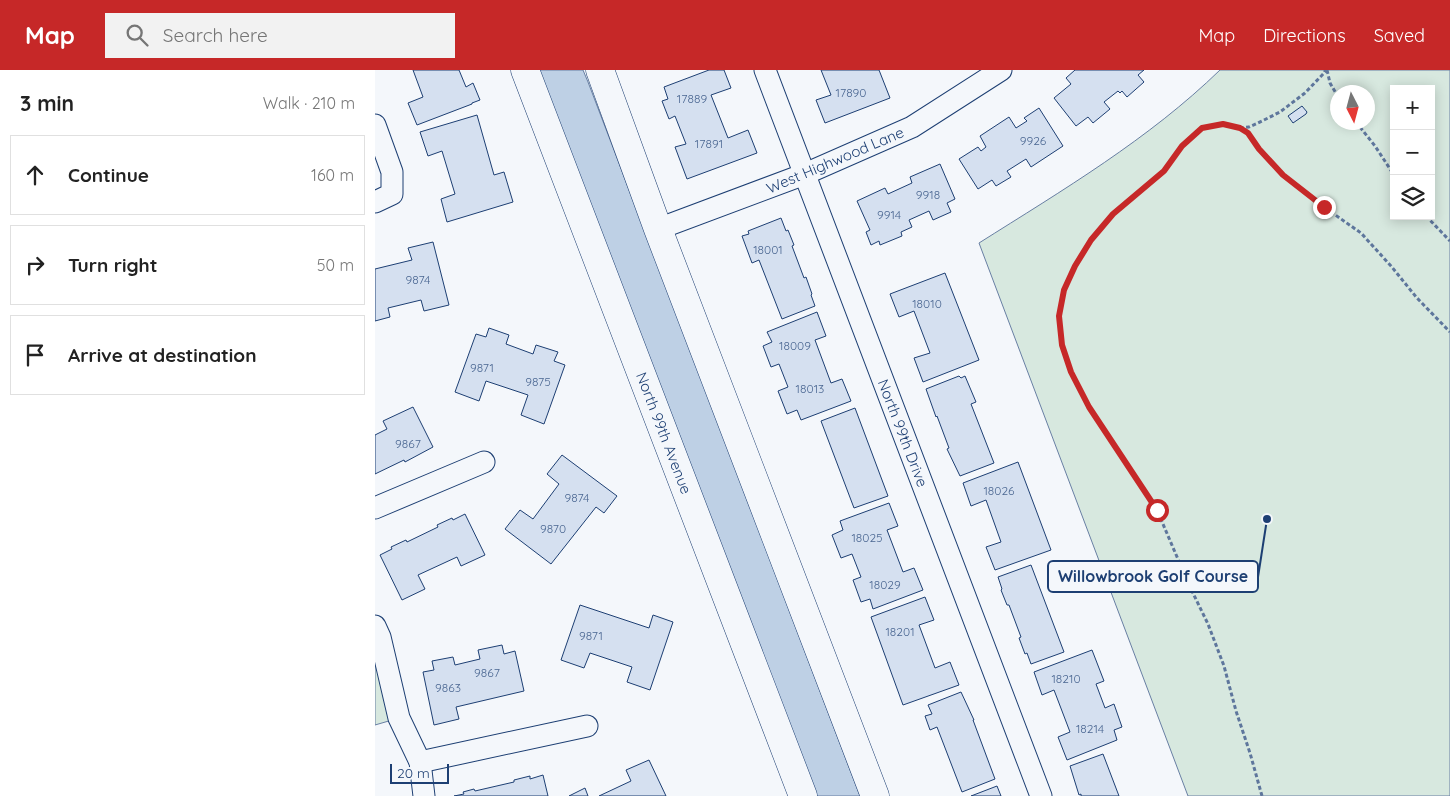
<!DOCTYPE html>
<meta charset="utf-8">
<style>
:root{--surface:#fff;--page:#f2f2f2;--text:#222;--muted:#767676;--line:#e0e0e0;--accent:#c62828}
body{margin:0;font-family:Quicksand,sans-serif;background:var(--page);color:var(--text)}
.controls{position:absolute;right:15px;top:15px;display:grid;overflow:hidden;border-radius:0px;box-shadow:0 2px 12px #0003}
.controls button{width:45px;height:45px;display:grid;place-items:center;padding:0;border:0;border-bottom:1px solid var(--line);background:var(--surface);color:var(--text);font:25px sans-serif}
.compass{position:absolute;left:955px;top:15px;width:45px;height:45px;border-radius:50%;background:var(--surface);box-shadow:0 2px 12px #0003;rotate:174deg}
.scale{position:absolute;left:15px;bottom:12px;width:59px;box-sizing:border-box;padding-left:5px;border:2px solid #1d3f73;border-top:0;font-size:14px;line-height:18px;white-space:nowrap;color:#1d3f73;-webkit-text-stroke:4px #f4f7fb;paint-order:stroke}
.stop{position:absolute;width:15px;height:15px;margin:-11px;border:4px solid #c62828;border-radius:50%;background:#fff}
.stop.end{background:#c62828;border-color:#fff;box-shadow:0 1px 5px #0008}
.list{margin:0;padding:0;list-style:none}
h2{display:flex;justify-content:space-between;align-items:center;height:65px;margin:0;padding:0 20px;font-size:21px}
h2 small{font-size:16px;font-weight:400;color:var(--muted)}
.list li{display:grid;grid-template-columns:32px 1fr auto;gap:15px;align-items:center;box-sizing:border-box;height:80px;margin:0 10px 10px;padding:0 10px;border:1px solid var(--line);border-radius:0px}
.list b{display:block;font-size:19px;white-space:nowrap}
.list em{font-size:16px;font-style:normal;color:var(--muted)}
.icon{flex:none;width:28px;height:28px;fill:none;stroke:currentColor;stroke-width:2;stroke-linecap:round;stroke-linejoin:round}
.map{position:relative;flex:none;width:1075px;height:726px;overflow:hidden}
header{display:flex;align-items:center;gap:30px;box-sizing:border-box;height:70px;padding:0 25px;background:var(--accent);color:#fff}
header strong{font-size:24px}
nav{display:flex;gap:28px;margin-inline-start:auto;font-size:18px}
.search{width:350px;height:45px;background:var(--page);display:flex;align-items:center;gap:12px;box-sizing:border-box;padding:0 18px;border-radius:0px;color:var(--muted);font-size:19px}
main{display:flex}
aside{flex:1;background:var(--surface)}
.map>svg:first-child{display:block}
</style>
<header>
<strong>Map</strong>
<div class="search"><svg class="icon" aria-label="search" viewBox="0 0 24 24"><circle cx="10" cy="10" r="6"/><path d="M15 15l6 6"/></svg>Search here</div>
<nav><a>Map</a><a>Directions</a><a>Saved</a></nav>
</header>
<main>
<aside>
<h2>3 min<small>Walk · 210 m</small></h2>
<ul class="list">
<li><svg class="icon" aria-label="ahead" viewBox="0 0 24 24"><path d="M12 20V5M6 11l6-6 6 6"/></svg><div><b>Continue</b></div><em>160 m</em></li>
<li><svg class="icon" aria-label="right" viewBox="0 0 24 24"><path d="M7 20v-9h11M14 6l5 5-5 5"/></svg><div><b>Turn right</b></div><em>50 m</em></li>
<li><svg class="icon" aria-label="arrive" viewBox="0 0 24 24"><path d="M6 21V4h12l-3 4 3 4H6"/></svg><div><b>Arrive at destination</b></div></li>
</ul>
</aside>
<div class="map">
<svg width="1075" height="726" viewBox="0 0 1075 726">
<rect width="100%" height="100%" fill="#f4f7fb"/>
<!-- green -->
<g fill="#d7e8df" stroke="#687fa3" fill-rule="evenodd">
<path d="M 845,0 L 1075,0 L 1075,726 L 813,726 L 604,173 C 688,120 774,69 845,0 ZM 1019,19 L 1056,19 L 1056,146 L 1019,146 ZM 962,22 L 992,22 L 992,52 L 962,52 Z"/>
<path d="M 0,556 L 24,648 L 0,655 Z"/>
</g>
<!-- water -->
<path fill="#bed0e5" stroke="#687fa3" d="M 161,0 L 208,0 L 213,12 L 485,726 L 438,726 Z"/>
<!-- building -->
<g fill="#d5e0f0" stroke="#1d3f73">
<path d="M 38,0 L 84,0 L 91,17 L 98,13 L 105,30 L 97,33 L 97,34 L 42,55 L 33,33 L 48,27 Z"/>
<path d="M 334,0 L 349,0 L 356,18 L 336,25 L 353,68 L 373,60 L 382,83 L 312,109 L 300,77 L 311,74 L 300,46 L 294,49 L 287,31 L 293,29 L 289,17 Z"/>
<path d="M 446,0 L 504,0 L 515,28 L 450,53 L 441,30 L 456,25 Z"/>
<path d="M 700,0 L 769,0 L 763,5 L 769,12 L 752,27 L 747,21 L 745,23 L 743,21 L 729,32 L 735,39 L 718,53 L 713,47 L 701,56 L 679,28 L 696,14 L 691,8 Z"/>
<path d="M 927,36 L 932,42 L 931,44 L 918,53 L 913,46 Z"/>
<path d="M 664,38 L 688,76 L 656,97 L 651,89 L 632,101 L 636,107 L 621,116 L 617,110 L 603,119 L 584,89 L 603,77 L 606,81 L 611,77 L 605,66 L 634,47 L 641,58 L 652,51 L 649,48 Z"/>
<path d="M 102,45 L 119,105 L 129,102 L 138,132 L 72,152 L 66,129 L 80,124 L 67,81 L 53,86 L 45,62 Z"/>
<path d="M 565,94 L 580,129 L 572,133 L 576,142 L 558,150 L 554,141 L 534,150 L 537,157 L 526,162 L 527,166 L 505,175 L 504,171 L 496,175 L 491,162 L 495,160 L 482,131 L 510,118 L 513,124 L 537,113 L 535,107 Z"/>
<path d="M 406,148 L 411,161 L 413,160 L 419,175 L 417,176 L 429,208 L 431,207 L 437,224 L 436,225 L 440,236 L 407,249 L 384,190 L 377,193 L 367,166 L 374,164 L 373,161 Z"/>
<path d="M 58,172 L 74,235 L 49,241 L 46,230 L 13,238 L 15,247 L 0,251 L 0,199 L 37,190 L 33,178 Z"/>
<path d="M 570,203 L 604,290 L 548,312 L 539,288 L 555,283 L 539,241 L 524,247 L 515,224 Z"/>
<path d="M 442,242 L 451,266 L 440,270 L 456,313 L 467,309 L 476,331 L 426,350 L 422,340 L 412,344 L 403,321 L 413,317 L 404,294 L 396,297 L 388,276 L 397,272 L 392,262 Z"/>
<path d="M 114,258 L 134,265 L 131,274 L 158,284 L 161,275 L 183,282 L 179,291 L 190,295 L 169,354 L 146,345 L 153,325 L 111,311 L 104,331 L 80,322 L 101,264 L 111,267 Z"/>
<path d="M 584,306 L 586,308 L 590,306 L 601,332 L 596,334 L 619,393 L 585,406 L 572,379 L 574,378 L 562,346 L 561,347 L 551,319 Z"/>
<path d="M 38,337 L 58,377 L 30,392 L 29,390 L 0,404 L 0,365 L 12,359 L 8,351 Z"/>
<path d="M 480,338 L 513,426 L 479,438 L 446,351 Z"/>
<path d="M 187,385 L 242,426 L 229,443 L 221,437 L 176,494 L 130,459 L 145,440 L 158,449 L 184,414 L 172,404 Z"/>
<path d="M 643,392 L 676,480 L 620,500 L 611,477 L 626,472 L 611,430 L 596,436 L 588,413 Z"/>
<path d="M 514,433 L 523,456 L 512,460 L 528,502 L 539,498 L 548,520 L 498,539 L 495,529 L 486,532 L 478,510 L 486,507 L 477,484 L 466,488 L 457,465 L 468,460 L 465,451 Z"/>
<path d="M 90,444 L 110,485 L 86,496 L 82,487 L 43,505 L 50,519 L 27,530 L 5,485 L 17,479 L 16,477 L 31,470 L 32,472 L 63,457 L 62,455 L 77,448 L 78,450 Z"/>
<path d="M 656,495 L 689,582 L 656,594 L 652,583 L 650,584 L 644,568 L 646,567 L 634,535 L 632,535 L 626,520 L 627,519 L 623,507 Z"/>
<path d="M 550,527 L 559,550 L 544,555 L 560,598 L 575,592 L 584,615 L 528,635 L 496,547 Z"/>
<path d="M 205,535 L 274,558 L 278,545 L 298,552 L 275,620 L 252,612 L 257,597 L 215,583 L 209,598 L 186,590 Z"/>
<path d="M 127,575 L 129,584 L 140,581 L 149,621 L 81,637 L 84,649 L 59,655 L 48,602 L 59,600 L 57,591 L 78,587 L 80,595 L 105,589 L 103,580 Z"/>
<path d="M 717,580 L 729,611 L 721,614 L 730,638 L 739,634 L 747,657 L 739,660 L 742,670 L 692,690 L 683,667 L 695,662 L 679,620 L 667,625 L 659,602 Z"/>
<path d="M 586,622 L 599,650 L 598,650 L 620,709 L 587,722 L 562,657 L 555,660 L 550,646 L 557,644 L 553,635 Z"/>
<path d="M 728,684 L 744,726 L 706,726 L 706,724 L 704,725 L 695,696 Z"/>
<path d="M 274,690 L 291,726 L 224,726 L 256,711 L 251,700 Z"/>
<path d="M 168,705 L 173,726 L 79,726 L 89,724 L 88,722 L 99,719 L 100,721 L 139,712 L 139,710 L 155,706 L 155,709 Z"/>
<path d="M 622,716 L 626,726 L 596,726 Z"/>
<path d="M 210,718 L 213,726 L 194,726 Z"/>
</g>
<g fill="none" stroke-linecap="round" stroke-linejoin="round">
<!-- minor casing -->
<g stroke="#1d3f73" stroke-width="23">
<g id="minor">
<path d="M 390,0 L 666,726"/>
<path d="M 0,55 L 17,102 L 17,124 L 0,132"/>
<path d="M 283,159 L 430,104 L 537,57 L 626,0"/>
<path d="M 0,438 L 109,392"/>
<path d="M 0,556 L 5,567 L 24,648 L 45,692 L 49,726"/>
<path d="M 45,692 L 212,656"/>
</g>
</g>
<!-- major casing -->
<g stroke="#1d3f73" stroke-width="29">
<g id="major">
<path d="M 150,0 L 428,726"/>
<path d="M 225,0 L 283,159 L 500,726"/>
</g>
</g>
<!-- path -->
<g stroke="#5e769c" stroke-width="3" stroke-dasharray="4 2.5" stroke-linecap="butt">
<path d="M 952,0 L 955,13 L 962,25"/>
<path d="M 981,52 L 1000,76 L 1019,105"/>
<path d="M 866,58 L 873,63 L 884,79 L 908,105 L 949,137 L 986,163 L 1016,196 L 1042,228 L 1075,262"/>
<path d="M 1051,146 L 1075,171"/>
<path d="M 887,726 L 875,683 L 861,641 L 849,596 L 833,554 L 814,515 L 782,440 L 714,337 L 696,302 L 687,275 L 684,246 L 689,220 L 700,196 L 716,171 L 738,144 L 789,101 L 807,76 L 827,58 L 848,54 L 865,58 L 874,57 L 883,53 L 905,42 L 930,23 L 950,2 L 950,0"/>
</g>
<!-- minor -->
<use href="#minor" stroke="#f4f7fb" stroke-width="21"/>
<!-- major -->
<use href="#major" stroke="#f4f7fb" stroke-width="28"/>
</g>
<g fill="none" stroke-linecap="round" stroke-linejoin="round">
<!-- route -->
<path stroke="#c62828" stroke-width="6" d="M 782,440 L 714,337 L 696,302 L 687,275 L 684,246 L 689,220 L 700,196 L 716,170 L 738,144 L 789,101 L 807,76 L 827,58 L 848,54 L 865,58 L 873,63 L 884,79 L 908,105 L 949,137"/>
</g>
<g text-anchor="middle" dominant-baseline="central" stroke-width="4" stroke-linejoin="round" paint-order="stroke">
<!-- number labels -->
<g font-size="12" fill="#4b6792">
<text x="476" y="22">17890</text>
<text x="317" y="28">17889</text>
<text x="658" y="70">9926</text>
<text x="334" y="73">17891</text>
<text x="553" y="124">9918</text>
<text x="514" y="144">9914</text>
<text x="393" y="179">18001</text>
<text x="43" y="209">9874</text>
<text x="552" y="233">18010</text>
<text x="420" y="275">18009</text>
<text x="107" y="297">9871</text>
<text x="163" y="311">9875</text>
<text x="435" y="318">18013</text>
<text x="33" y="373">9867</text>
<text x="624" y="420">18026</text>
<text x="202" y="427">9874</text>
<text x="178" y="458">9870</text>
<text x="492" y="467">18025</text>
<text x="510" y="514">18029</text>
<text x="525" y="561">18201</text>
<text x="216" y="565">9871</text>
<text x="112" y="602">9867</text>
<text x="691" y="608">18210</text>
<text x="73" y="617">9863</text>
<text x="715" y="658">18214</text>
</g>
<!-- street labels -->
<g font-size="15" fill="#1d3f73" stroke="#f4f7fb">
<text transform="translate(460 90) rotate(-23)">West Highwood Lane</text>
<text transform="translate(289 363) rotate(69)">North 99th Avenue</text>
<text transform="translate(528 363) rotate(69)">North 99th Drive</text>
</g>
</g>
<!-- callouts -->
<path fill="none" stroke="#1d3f73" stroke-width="2" d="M892 449L883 507"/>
<circle fill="#1d3f73" stroke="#f4f7fb" stroke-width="2" cx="892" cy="449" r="5"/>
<rect fill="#f4f7fb" stroke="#1d3f73" stroke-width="2" x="673" y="491" width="210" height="31" rx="5"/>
<g font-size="16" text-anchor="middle" font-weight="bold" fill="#1d3f73">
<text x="778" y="512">Willowbrook Golf Course</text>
</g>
</svg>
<div class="controls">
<button>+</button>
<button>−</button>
<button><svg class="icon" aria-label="layers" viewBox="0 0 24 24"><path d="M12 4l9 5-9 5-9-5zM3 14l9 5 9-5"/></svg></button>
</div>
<svg class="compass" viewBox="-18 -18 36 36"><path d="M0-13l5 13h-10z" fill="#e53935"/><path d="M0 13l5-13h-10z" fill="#767676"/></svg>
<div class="scale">20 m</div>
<div class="stop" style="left:782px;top:440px"></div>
<div class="stop end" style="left:949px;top:137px"></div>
</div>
</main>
